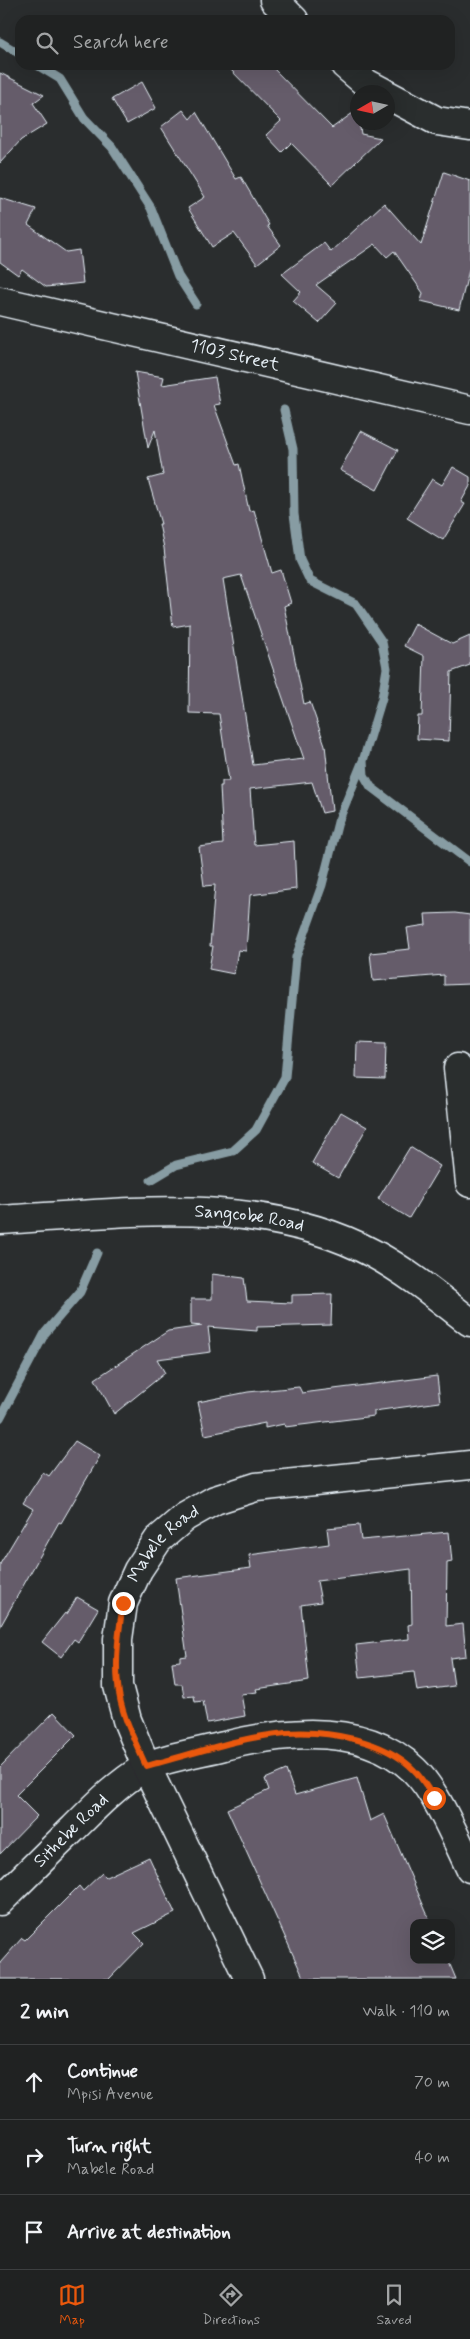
<!DOCTYPE html>
<meta charset="utf-8">
<style>
:root{--surface:#202222;--page:#2d2f2f;--text:#f1f3f6;--muted:#a2a4a5;--line:#3d3f40;--accent:#ea580c}
body{margin:0;font-family:Mynerve,sans-serif;background:var(--page);color:var(--text)}
.controls{position:absolute;right:15px;bottom:15px;display:grid;overflow:hidden;border-radius:10px;box-shadow:0 5px 20px #0002}
.controls button{width:45px;height:45px;display:grid;place-items:center;padding:0;border:0;border-bottom:1px solid var(--line);background:var(--surface);color:var(--text);font:25px sans-serif}
.compass{position:absolute;left:350px;top:85px;width:45px;height:45px;border-radius:50%;background:var(--surface);box-shadow:0 5px 20px #0002;rotate:261deg}
.stop{position:absolute;width:15px;height:15px;margin:-11px;border:4px solid #ea580c;border-radius:50%;background:#fff}
.stop.end{background:#ea580c;border-color:#fff;box-shadow:0 1px 5px #0008}
.list{margin:0;padding:0;list-style:none}
h2{display:flex;justify-content:space-between;align-items:center;height:65px;margin:0;padding:0 20px;font-size:21px}
h2 small{font-size:16px;font-weight:400;color:var(--muted)}
.list li{display:grid;grid-template-columns:32px 1fr auto;gap:15px;align-items:center;box-sizing:border-box;height:75px;padding:0 20px;border-top:1px solid var(--line)}
.list b{display:block;font-size:19px;white-space:nowrap}
.list p{margin:0;font-size:16px;white-space:nowrap;color:var(--muted)}
.list em{font-size:16px;font-style:normal;color:var(--muted)}
.icon{flex:none;width:28px;height:28px;fill:none;stroke:currentColor;stroke-width:2;stroke-linecap:round;stroke-linejoin:round}
.map{position:relative;flex:none;width:470px;height:1979px;overflow:hidden}
.search{position:absolute;background:var(--surface);box-shadow:0 5px 20px #0002;left:15px;right:15px;top:15px;height:55px;display:flex;align-items:center;gap:12px;box-sizing:border-box;padding:0 18px;border-radius:15px;color:var(--muted);font-size:19px}
.sheet{height:290px;background:var(--surface)}
nav{display:flex;justify-content:space-around;align-items:center;box-sizing:border-box;height:70px;border-top:1px solid var(--line);background:var(--surface);font-size:14px;color:var(--muted)}
nav a{display:grid;justify-items:center;gap:2px}
nav .on{color:var(--accent)}
.map>svg:first-child{display:block}
</style>
<div class="map">
<svg width="470" height="1979" viewBox="0 0 470 1979">
<rect width="100%" height="100%" fill="#2a2d2e"/>
<filter id="ink" filterUnits="userSpaceOnUse"><feTurbulence type="fractalNoise" baseFrequency=".02" numOctaves="2"/><feDisplacementMap in="SourceGraphic" scale="10" xChannelSelector="R" yChannelSelector="G"/><feConvolveMatrix kernelMatrix="1 2 1 2 8 2 1 2 1" color-interpolation-filters="sRGB"/></filter>
<g filter="url(#ink)">
<g fill="none" stroke-linecap="round" stroke-linejoin="round">
<!-- stream -->
<g stroke="#879ca3" stroke-width="9">
<path d="M 0,42 L 20,54"/>
<path d="M 37,65 L 60,79 L 84,118 L 112,147 L 151,208 L 178,276 L 196,304"/>
<path d="M 284,410 L 293,449 L 294,514 L 300,560 L 310,581 L 356,604 L 382,642 L 387,668 L 382,698 L 363,761 L 364,775 L 371,787 L 470,862"/>
<path d="M 151,1180 L 176,1165 L 233,1151 L 256,1130 L 285,1077 L 296,957 L 322,885 L 338,822 L 362,763"/>
<path d="M 0,1418 L 45,1333 L 80,1292 L 97,1253"/>
</g>
</g>
<!-- building -->
<g fill="#655b6b" stroke="#e8f1f8" fill-rule="evenodd">
<path d="M 226,65 L 270,65 L 332,128 L 357,110 L 361,134 L 381,138 L 332,185 L 291,143 L 282,152 L 266,135 L 281,121 Z"/>
<path d="M 0,73 L 44,95 L 33,103 L 47,124 L 21,140 L 0,163 Z"/>
<path d="M 142,82 L 156,108 L 127,124 L 112,99 Z"/>
<path d="M 183,110 L 190,119 L 196,112 L 236,179 L 241,177 L 269,225 L 267,226 L 281,245 L 257,264 L 234,233 L 212,247 L 188,208 L 205,197 L 161,127 Z"/>
<path d="M 444,172 L 470,181 L 470,266 L 459,310 L 421,301 L 423,293 L 394,251 L 387,257 L 375,244 L 316,285 L 337,303 L 319,323 L 293,301 L 301,292 L 282,274 L 324,243 L 331,252 L 384,203 L 421,245 Z"/>
<path d="M 0,198 L 36,209 L 28,225 L 66,252 L 79,250 L 83,283 L 46,287 L 22,269 L 18,275 L 0,262 Z"/>
<path d="M 135,372 L 164,377 L 162,385 L 215,377 L 220,404 L 214,405 L 236,465 L 239,464 L 249,511 L 254,510 L 272,573 L 281,570 L 291,603 L 284,606 L 304,704 L 310,702 L 325,745 L 332,811 L 322,813 L 312,782 L 250,789 L 254,845 L 294,841 L 296,889 L 250,895 L 246,951 L 238,950 L 234,974 L 209,969 L 213,946 L 210,946 L 215,885 L 204,886 L 199,847 L 223,844 L 220,786 L 222,786 L 222,781 L 229,781 L 219,714 L 189,713 L 190,624 L 173,627 L 164,548 L 159,524 L 161,524 L 148,479 L 163,475 L 155,430 L 148,448 ZM 241,575 L 287,710 L 304,759 L 253,765 L 223,579 Z"/>
<path d="M 361,431 L 398,450 L 377,490 L 340,470 Z"/>
<path d="M 453,467 L 470,477 L 470,486 L 461,502 L 465,504 L 443,540 L 407,518 L 432,479 L 442,485 Z"/>
<path d="M 415,624 L 452,644 L 470,636 L 470,665 L 451,672 L 449,741 L 417,739 L 418,716 L 422,716 L 424,656 L 404,646 Z"/>
<path d="M 455,913 L 470,915 L 470,984 L 444,985 L 444,975 L 373,981 L 370,953 L 410,949 L 407,928 L 426,925 L 425,914 Z"/>
<path d="M 357,1042 L 386,1043 L 385,1079 L 356,1078 Z"/>
<path d="M 341,1112 L 367,1127 L 338,1178 L 312,1163 Z"/>
<path d="M 410,1147 L 440,1166 L 409,1218 L 378,1199 Z"/>
<path d="M 212,1274 L 244,1278 L 247,1301 L 292,1303 L 292,1295 L 332,1294 L 331,1325 L 257,1327 L 257,1331 L 208,1327 L 211,1352 L 157,1359 L 165,1373 L 114,1414 L 95,1379 L 168,1331 L 202,1326 L 191,1325 L 191,1299 L 212,1299 Z"/>
<path d="M 437,1376 L 440,1402 L 374,1411 L 374,1416 L 285,1427 L 284,1424 L 265,1428 L 265,1423 L 205,1435 L 198,1402 L 248,1392 L 299,1387 L 302,1393 Z"/>
<path d="M 75,1441 L 100,1456 L 61,1523 L 59,1522 L 0,1627 L 0,1564 L 33,1509 L 23,1503 L 43,1472 L 49,1476 Z"/>
<path d="M 359,1525 L 361,1540 L 449,1532 L 452,1562 L 447,1563 L 446,1626 L 463,1624 L 466,1656 L 450,1658 L 454,1686 L 417,1691 L 414,1672 L 360,1678 L 356,1645 L 409,1639 L 408,1625 L 412,1624 L 411,1569 L 317,1581 L 321,1602 L 301,1605 L 309,1681 L 256,1689 L 257,1692 L 241,1694 L 245,1716 L 207,1723 L 203,1701 L 195,1702 L 194,1696 L 184,1697 L 182,1684 L 175,1684 L 172,1662 L 180,1661 L 180,1657 L 187,1656 L 176,1578 L 251,1568 L 249,1555 L 329,1544 L 327,1528 Z"/>
<path d="M 77,1597 L 98,1609 L 78,1642 L 74,1639 L 61,1657 L 42,1642 L 65,1613 L 67,1614 Z"/>
<path d="M 54,1712 L 76,1735 L 16,1795 L 37,1816 L 0,1854 L 0,1767 Z"/>
<path d="M 286,1770 L 295,1795 L 357,1778 L 370,1821 L 384,1814 L 431,1923 L 414,1923 L 414,1960 L 448,1960 L 456,1979 L 304,1979 L 227,1809 L 269,1790 L 265,1779 Z"/>
<path d="M 149,1857 L 175,1913 L 134,1933 L 144,1943 L 109,1979 L 0,1979 L 0,1963 L 22,1938 L 25,1940 L 79,1886 L 83,1891 L 102,1873 L 106,1877 Z"/>
</g>
<g fill="none" stroke-linecap="round" stroke-linejoin="round">
<!-- street casing -->
<g stroke="#e8f1f8" stroke-width="31">
<g id="street">
<path d="M 274,0 L 294,20"/>
<path d="M 345,65 L 366,83 L 383,92"/>
<path d="M 388,95 L 437,121 L 470,126"/>
<path d="M 458,1068 L 470,1183"/>
<path id="s1" d="M 0,1220 C 123,1213 261,1193 374,1254 C 409,1273 439,1298 470,1322"/>
<path id="s2" d="M 0,1901 C 24,1877 48,1853 73,1829 C 95,1807 117,1784 144,1768 C 158,1759 206,1751 224,1746 C 284,1731 365,1722 414,1770 C 437,1792 456,1839 470,1868"/>
<path id="s3" d="M 249,1979 L 146,1766 L 127,1720 L 118,1686 L 118,1639 L 123,1603 L 138,1570 L 158,1540 L 185,1517 L 215,1500 L 256,1487 L 470,1465"/>
</g>
</g>
<!-- secondary casing -->
<g stroke="#e8f1f8" stroke-width="31">
<g id="secondary">
<path id="s4" d="M 0,301 L 470,410"/>
</g>
</g>
<!-- street -->
<use href="#street" stroke="#2a2d2e" stroke-width="28"/>
<!-- secondary -->
<use href="#secondary" stroke="#2a2d2e" stroke-width="28"/>
</g>
</g>
<g fill="none" stroke-linecap="round" stroke-linejoin="round" filter="url(#ink)">
<!-- route -->
<path stroke="#ea580c" stroke-width="6" d="M 123,1603 C 119,1630 115,1658 118,1685 C 120,1713 135,1741 146,1766 C 191,1755 239,1737 286,1733 C 327,1730 385,1740 414,1770 C 422,1778 428,1789 434,1798"/>
</g>
<g text-anchor="middle" dominant-baseline="central" stroke-width="4" stroke-linejoin="round" paint-order="stroke">
<!-- street labels -->
<g font-size="18" fill="#e8f1f8" stroke="#2a2d2e">
<text stroke="none"><textPath href="#s4" startOffset="241">1103 Street</textPath></text>
<text stroke="none"><textPath href="#s1" startOffset="250">Sangcobe Road</textPath></text>
<text stroke="none"><textPath href="#s3" startOffset="478">Mabele Road</textPath></text>
<text stroke="none"><textPath href="#s2" startOffset="100">Sithebe Road</textPath></text>
</g>
</g>
</svg>
<div class="controls">
<button><svg class="icon" aria-label="layers" viewBox="0 0 24 24"><path d="M12 4l9 5-9 5-9-5zM3 14l9 5 9-5"/></svg></button>
</div>
<svg class="compass" viewBox="-18 -18 36 36"><path d="M0-13l5 13h-10z" fill="#e53935"/><path d="M0 13l5-13h-10z" fill="#a2a4a5"/></svg>
<div class="stop" style="left:434px;top:1798px"></div>
<div class="stop end" style="left:123px;top:1603px"></div>
<div class="search"><svg class="icon" aria-label="search" viewBox="0 0 24 24"><circle cx="10" cy="10" r="6"/><path d="M15 15l6 6"/></svg>Search here</div>
</div>
<section class="sheet">
<h2>2 min<small>Walk · 110 m</small></h2>
<ul class="list">
<li><svg class="icon" aria-label="ahead" viewBox="0 0 24 24"><path d="M12 20V5M6 11l6-6 6 6"/></svg><div><b>Continue</b><p>Mpisi Avenue</p></div><em>70 m</em></li>
<li><svg class="icon" aria-label="right" viewBox="0 0 24 24"><path d="M7 20v-9h11M14 6l5 5-5 5"/></svg><div><b>Turn right</b><p>Mabele Road</p></div><em>40 m</em></li>
<li><svg class="icon" aria-label="arrive" viewBox="0 0 24 24"><path d="M6 21V4h12l-3 4 3 4H6"/></svg><div><b>Arrive at destination</b></div></li>
</ul>
</section>
<nav>
<a class="on"><svg class="icon" aria-label="map" viewBox="0 0 24 24"><path d="M3 6l6-2 6 2 6-2v14l-6 2-6-2-6 2zM9 4v14M15 6v14"/></svg>Map</a>
<a><svg class="icon" aria-label="directions" viewBox="0 0 24 24"><path d="M12 3l9 9-9 9-9-9zM9 14v-3h6M13 9l2 2-2 2"/></svg>Directions</a>
<a><svg class="icon" aria-label="saved" viewBox="0 0 24 24"><path d="M7 4h10v16l-5-4-5 4z"/></svg>Saved</a>
</nav>
